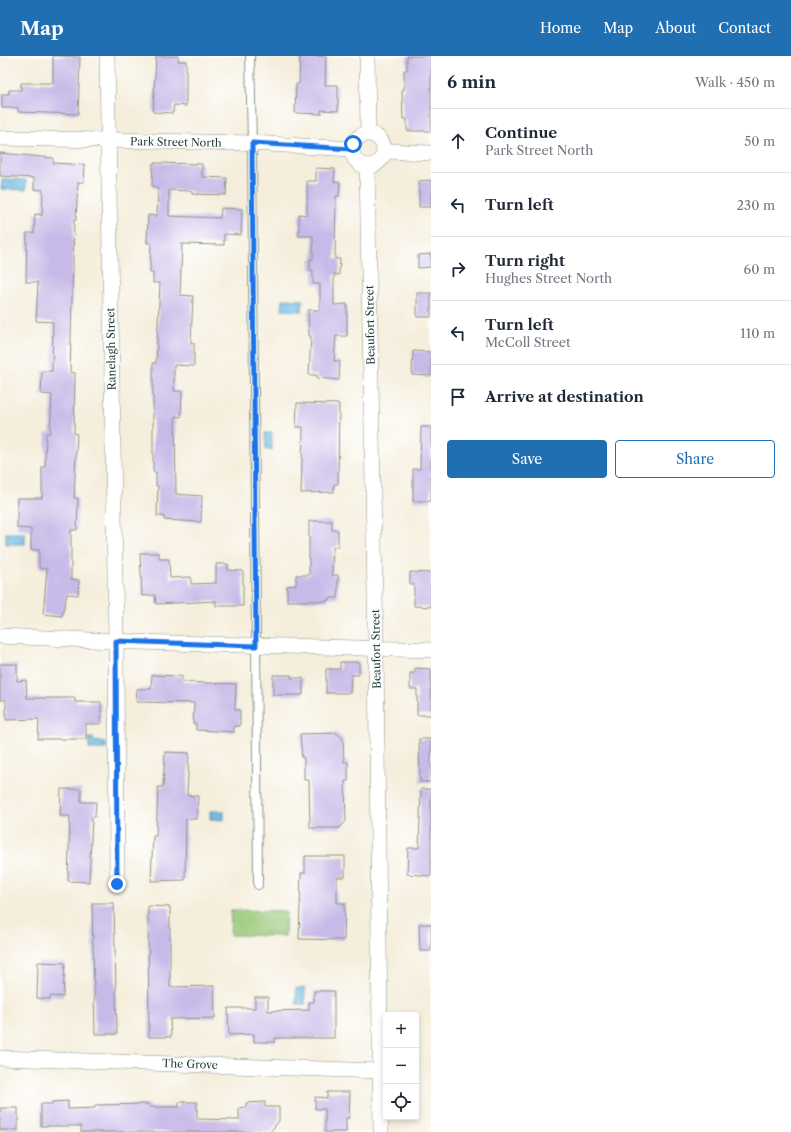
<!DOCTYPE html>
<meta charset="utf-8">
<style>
:root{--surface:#fff;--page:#f2f2f3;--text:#1f2937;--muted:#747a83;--line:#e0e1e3;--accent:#1f6fb2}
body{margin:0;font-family:"Libre Caslon Text",serif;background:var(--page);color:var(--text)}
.controls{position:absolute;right:12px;bottom:12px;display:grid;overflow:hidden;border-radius:4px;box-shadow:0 2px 6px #0003}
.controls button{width:36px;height:36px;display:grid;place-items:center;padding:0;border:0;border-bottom:1px solid var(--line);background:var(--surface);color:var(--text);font:20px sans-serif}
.stop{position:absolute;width:12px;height:12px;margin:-9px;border:3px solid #1a73e8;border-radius:50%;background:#fff}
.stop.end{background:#1a73e8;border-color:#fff;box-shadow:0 1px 4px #0008}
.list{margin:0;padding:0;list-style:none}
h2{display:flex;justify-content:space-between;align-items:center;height:52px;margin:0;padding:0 16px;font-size:17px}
h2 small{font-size:13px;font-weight:400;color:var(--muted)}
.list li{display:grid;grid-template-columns:26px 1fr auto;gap:12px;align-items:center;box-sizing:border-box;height:64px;padding:0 16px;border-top:1px solid var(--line)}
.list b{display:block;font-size:15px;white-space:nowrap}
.list p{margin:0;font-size:13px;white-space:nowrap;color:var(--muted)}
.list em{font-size:13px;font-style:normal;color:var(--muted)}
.actions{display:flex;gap:8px;padding:12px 16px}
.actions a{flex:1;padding:9px 0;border:1px solid var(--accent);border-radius:4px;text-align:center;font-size:14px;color:var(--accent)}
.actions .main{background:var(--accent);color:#fff}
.icon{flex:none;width:22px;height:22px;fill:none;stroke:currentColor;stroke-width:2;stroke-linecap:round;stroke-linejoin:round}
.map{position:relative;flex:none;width:431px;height:1076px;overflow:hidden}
header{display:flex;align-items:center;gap:24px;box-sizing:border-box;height:56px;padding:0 20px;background:var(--accent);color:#fff}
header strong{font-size:19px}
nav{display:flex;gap:22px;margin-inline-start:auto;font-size:14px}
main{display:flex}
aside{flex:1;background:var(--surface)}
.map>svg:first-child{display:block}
</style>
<header>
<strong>Map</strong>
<nav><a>Home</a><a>Map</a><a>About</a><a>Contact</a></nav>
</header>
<main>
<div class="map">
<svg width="431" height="1076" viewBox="0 0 431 1076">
<rect width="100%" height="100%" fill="#fff"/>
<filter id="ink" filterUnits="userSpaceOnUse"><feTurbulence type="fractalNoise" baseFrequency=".025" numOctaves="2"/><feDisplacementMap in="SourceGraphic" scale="8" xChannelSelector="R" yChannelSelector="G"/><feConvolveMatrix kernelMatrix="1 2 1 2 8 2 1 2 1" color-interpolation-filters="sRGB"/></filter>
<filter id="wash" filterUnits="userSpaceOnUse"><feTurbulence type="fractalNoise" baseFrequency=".012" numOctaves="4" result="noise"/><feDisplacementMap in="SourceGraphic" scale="16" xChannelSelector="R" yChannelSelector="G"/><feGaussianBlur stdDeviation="0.9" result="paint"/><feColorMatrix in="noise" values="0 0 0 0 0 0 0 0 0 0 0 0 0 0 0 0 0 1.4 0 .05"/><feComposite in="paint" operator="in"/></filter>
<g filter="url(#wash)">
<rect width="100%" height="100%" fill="#f5eedc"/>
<!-- green -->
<path fill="#96c675" stroke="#5a8254" d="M 231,854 L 286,855 L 285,880 L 230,879 Z"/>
<!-- water -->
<g fill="#6cb9e5" stroke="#467b8c">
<path d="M 2,123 L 26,124 L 26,134 L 1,133 Z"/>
<path d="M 283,243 L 303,244 L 302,255 L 282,254 Z"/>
<path d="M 265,377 L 272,377 L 272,394 L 266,394 Z"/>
<rect x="6" y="477" width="19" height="11"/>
<path d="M 89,682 L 93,682 L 93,685 L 106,686 L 106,693 L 89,693 Z"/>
<path d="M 210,755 L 224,755 L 224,764 L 210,763 Z"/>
<rect x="296" y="932" width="9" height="16"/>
</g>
<g id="blocks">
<!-- building -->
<g fill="#c8bae8">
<path d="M 53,0 L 80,1 L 78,58 L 18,56 L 18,52 L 2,52 L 2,38 L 9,38 L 9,34 L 21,34 L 21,27 L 53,27 Z"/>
<path d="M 156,0 L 178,0 L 178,5 L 186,5 L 186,50 L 174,49 L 173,57 L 153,56 Z"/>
<path d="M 300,0 L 326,0 L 325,29 L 338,29 L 338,55 L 321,54 L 322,58 L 295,57 L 296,28 L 299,28 Z"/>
<path d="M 407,0 L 431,0 L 431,75 L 407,75 L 407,63 L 403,63 L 402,34 L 404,34 L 404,14 L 407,14 Z"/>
<path d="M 0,97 L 53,102 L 53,107 L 85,109 L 84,126 L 78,126 L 76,164 L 74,164 L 71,282 L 70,316 L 75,317 L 74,377 L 77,378 L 74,442 L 78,442 L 77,474 L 71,474 L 71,523 L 79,524 L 78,539 L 67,538 L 62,560 L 43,558 L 47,513 L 39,512 L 39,494 L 31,494 L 31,473 L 17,472 L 17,442 L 42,442 L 42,411 L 45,411 L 46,377 L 50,377 L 52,339 L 41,338 L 42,315 L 52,315 L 53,266 L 36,265 L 38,226 L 26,226 L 27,177 L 34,177 L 35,158 L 42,159 L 43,134 L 34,133 L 34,122 L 0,120 Z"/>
<path d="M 153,107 L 202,108 L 202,121 L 227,122 L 226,139 L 192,138 L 192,135 L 169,134 L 169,160 L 220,162 L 221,152 L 242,153 L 241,179 L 224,178 L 224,189 L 182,188 L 180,239 L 193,240 L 191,287 L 194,287 L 194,310 L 174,309 L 174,335 L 182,335 L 181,361 L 175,360 L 176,438 L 202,440 L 201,466 L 164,464 L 164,460 L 157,460 L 158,430 L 156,430 L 156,416 L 153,416 L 153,307 L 156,307 L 160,227 L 153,227 L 153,217 L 150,217 L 151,187 L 147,187 L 148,159 L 157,160 L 158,133 L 152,130 Z"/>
<path d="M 316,112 L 335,113 L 334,126 L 340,126 L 339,140 L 336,140 L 335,203 L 340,203 L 339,219 L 334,218 L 334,249 L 347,248 L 347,280 L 336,280 L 334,305 L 340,305 L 339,324 L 317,322 L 317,319 L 309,319 L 311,280 L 309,280 L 308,254 L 320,254 L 320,228 L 313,228 L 313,214 L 310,214 L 310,203 L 313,203 L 313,180 L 299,180 L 299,158 L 307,159 L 307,125 L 316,125 Z"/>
<path d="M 431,124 L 431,151 L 419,151 L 419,125 Z"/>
<path d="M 431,198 L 431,211 L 418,212 L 418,199 Z"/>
<rect x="417" y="237" width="14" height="24"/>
<path d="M 413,295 L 431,296 L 431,320 L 412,319 Z"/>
<path d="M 297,347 L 339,348 L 338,428 L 334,428 L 334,436 L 301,437 L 303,371 L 296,371 Z"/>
<path d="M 421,371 L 431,371 L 431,445 L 413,445 L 413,413 L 420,413 Z"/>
<path d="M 309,465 L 332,465 L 332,474 L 338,474 L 338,491 L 333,491 L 332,519 L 338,519 L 338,542 L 328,542 L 328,545 L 287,545 L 287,530 L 296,529 L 296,519 L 309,519 Z"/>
<path d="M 140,497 L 159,497 L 159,503 L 169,503 L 170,522 L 191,521 L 191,528 L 216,527 L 216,508 L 228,508 L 228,514 L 243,515 L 243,550 L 216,550 L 216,545 L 156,548 L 155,539 L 142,540 Z"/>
<path d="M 410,516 L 431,517 L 431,551 L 414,550 L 414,528 L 410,528 Z"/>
<path d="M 340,606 L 359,606 L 359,619 L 351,619 L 350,637 L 326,637 L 326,613 L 340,613 Z"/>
<path d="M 0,608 L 17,608 L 17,625 L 26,624 L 27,642 L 75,642 L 75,646 L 101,646 L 101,668 L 86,668 L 86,683 L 38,683 L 39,663 L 6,664 L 6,644 L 0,644 Z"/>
<path d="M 415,612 L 431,613 L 431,659 L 417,659 L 417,633 L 410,633 L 410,617 L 415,617 Z"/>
<path d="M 152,619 L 182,620 L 182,626 L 236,628 L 235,654 L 240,654 L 240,670 L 234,670 L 234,676 L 196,674 L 196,668 L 193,668 L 194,647 L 136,646 L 137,633 L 151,633 Z"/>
<path d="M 273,619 L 291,619 L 291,622 L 303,622 L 303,639 L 273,639 Z"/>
<path d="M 337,677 L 343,683 L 344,706 L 348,706 L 348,725 L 345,725 L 346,765 L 340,772 L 310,772 L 309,724 L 304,724 L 304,702 L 302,702 L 300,678 Z"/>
<path d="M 419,683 L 431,683 L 431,726 L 420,726 Z"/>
<path d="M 165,696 L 189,697 L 187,739 L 198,740 L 197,763 L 186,763 L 185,824 L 151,825 L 153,780 L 156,780 L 158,731 L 163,731 Z"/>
<path d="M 61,733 L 81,733 L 81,746 L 96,746 L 95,761 L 92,761 L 89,826 L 68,825 L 70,760 L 60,760 Z"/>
<path d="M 421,733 L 431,733 L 431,820 L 407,818 L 408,792 L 419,792 Z"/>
<path d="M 305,800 L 345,800 L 345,821 L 337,821 L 337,847 L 345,847 L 344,884 L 299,883 L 301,817 L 305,817 Z"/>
<path d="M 92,847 L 114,847 L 117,978 L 95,978 Z"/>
<path d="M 148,850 L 170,851 L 170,931 L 214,930 L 215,962 L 170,963 L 171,981 L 149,981 Z"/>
<path d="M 419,868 L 431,868 L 431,895 L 420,895 Z"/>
<path d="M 38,906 L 65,907 L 63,941 L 50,940 L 50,943 L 37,942 Z"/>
<path d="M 314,935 L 334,935 L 334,982 L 275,982 L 275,986 L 254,986 L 254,978 L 229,979 L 228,952 L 255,952 L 255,941 L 268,941 L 268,955 L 309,954 L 309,946 L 314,946 Z"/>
<path d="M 327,1036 L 350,1036 L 349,1062 L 346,1062 L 346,1076 L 325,1076 L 325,1053 L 315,1053 L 315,1041 L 327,1042 Z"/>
<path d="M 68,1045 L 68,1053 L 95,1052 L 95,1049 L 149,1048 L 149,1051 L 179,1051 L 179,1046 L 197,1046 L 197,1063 L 239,1064 L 239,1052 L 246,1051 L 246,1047 L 265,1046 L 265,1051 L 279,1051 L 279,1065 L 270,1076 L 81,1076 L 81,1070 L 41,1070 L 41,1048 L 52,1048 L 52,1046 Z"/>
<rect x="0" y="1052" width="18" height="22"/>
</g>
</g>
</g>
<g filter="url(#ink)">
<use href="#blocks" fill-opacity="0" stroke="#8a9688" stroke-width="1"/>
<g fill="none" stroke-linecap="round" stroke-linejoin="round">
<!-- service casing -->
<g stroke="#8a9688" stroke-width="10">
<path id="service" d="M 250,0 L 252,87 L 258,829"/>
</g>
<!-- minor casing -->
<g stroke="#8a9688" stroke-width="16">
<g id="minor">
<path d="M 107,0 L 116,585 L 117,828"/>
<path d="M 367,0 L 368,77"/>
<circle cx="368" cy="94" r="16"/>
<path d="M 0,82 L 252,87 L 352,93"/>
<path d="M 385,95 L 431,97"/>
<path d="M 367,110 L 376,593 L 381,1076"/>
<path d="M 0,580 L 136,586 L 431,594"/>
<path d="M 0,1002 L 380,1015"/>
</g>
</g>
<!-- service -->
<use href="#service" stroke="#fff" stroke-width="8"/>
<!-- minor -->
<use href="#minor" stroke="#fff" stroke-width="15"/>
</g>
</g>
<g fill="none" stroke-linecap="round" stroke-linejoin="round" filter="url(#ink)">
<!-- route -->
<path stroke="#1a73e8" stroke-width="5" d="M 117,828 L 116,585 L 256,590 L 252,87 L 352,93 L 353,88"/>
</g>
<g text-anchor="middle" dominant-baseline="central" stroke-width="3" stroke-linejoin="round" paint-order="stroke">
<!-- street labels -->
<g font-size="11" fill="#1f3d34" stroke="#fff">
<text transform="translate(176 86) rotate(1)">Park Street North</text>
<text transform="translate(370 269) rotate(-91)">Beaufort Street</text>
<text transform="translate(111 293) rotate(-91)">Ranelagh Street</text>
<text transform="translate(376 593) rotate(-91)">Beaufort Street</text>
<text transform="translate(190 1008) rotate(2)">The Grove</text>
</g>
</g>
</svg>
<div class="controls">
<button>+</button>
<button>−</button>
<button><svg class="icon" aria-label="locate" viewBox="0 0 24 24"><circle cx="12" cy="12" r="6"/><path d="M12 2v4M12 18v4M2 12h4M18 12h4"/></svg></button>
</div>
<div class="stop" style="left:353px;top:88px"></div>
<div class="stop end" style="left:117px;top:828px"></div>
</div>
<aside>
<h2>6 min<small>Walk · 450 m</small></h2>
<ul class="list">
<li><svg class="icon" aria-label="ahead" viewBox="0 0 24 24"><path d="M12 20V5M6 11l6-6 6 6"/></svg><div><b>Continue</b><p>Park Street North</p></div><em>50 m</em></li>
<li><svg class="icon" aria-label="left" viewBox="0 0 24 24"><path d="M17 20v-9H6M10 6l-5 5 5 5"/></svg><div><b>Turn left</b></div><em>230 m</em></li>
<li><svg class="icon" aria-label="right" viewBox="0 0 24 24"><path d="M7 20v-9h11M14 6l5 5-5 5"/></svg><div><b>Turn right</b><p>Hughes Street North</p></div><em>60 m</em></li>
<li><svg class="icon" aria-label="left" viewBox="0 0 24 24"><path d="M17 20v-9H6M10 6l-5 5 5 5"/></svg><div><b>Turn left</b><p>McColl Street</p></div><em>110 m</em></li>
<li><svg class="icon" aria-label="arrive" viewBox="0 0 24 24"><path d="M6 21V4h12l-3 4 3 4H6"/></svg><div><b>Arrive at destination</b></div></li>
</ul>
<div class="actions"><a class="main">Save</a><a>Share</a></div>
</aside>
</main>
